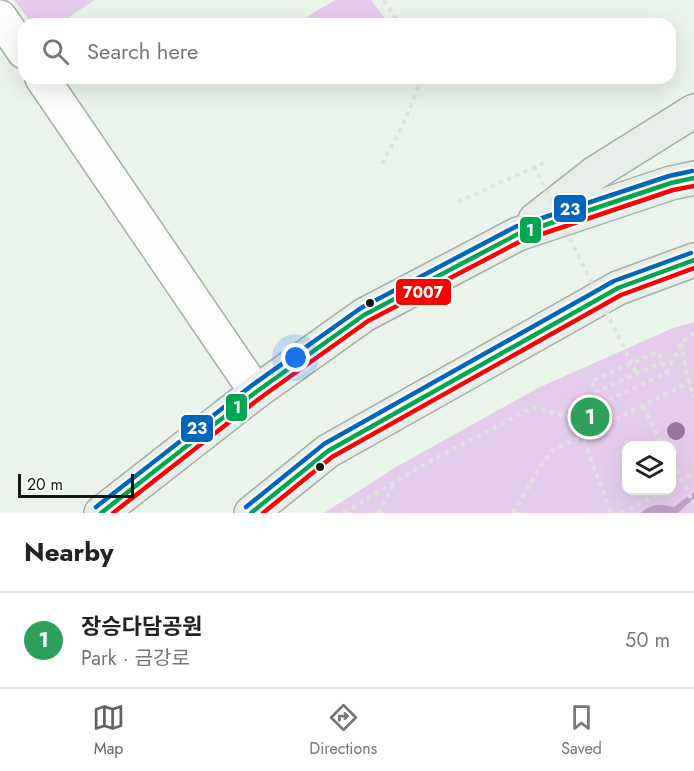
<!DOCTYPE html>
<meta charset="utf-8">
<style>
:root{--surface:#fff;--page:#f6f6f6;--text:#222;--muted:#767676;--line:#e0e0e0;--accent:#5e655e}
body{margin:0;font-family:Jost,"Noto Sans KR",sans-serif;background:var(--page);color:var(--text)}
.controls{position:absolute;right:18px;bottom:18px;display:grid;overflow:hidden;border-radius:12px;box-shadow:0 6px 24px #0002}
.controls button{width:54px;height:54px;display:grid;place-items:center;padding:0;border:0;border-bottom:2px solid var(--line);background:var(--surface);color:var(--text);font:30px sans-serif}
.scale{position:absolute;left:18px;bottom:15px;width:116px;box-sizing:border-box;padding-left:6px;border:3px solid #121812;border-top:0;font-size:16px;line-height:21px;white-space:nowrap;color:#121812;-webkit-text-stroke:4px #fff;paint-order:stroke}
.you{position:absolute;left:296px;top:358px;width:21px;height:21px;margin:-15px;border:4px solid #fff;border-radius:50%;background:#1a73e8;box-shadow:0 0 0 9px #1a73e833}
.badge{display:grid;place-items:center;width:39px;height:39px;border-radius:50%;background:var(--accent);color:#fff;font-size:20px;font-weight:700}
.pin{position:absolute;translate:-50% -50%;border:3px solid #fff;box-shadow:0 2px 6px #0006}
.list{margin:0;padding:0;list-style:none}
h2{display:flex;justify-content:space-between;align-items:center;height:78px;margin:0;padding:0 24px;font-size:26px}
h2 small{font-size:20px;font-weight:400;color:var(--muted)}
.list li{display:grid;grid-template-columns:39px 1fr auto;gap:18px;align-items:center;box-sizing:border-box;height:96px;padding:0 24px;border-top:2px solid var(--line)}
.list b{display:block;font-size:22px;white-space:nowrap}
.list p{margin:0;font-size:20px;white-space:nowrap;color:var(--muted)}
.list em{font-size:20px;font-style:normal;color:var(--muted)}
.icon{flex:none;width:33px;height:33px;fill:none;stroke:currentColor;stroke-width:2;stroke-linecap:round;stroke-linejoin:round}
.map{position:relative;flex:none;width:694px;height:513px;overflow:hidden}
.search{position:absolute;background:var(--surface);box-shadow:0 6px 24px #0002;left:18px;right:18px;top:18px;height:66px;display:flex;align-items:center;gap:15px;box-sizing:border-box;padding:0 21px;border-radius:18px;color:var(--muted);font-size:22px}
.sheet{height:174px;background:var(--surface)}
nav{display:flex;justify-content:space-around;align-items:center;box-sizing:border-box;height:84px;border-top:2px solid var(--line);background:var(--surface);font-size:16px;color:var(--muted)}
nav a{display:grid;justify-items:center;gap:3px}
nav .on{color:var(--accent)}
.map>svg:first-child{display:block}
</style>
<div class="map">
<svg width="694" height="513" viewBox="0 0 694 513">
<rect width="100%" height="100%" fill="#eaf4ea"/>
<!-- green -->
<g fill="#e6ccec" fill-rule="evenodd">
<path d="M 14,0 L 95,0 L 58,24 L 32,24 Z"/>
<path d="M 335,0 L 371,0 L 389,24 L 313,24 L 308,16 Z"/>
<path d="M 694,322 L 694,513 L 324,513 L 396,467 L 538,388 L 673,328 ZM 626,446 L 672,446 L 672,490 L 626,490 Z"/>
</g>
<!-- water -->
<path fill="#c39fca" d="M 694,492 L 694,498 L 678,513 L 641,513 C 650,503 662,504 674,507 Z"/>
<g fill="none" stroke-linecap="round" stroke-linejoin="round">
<!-- minor casing -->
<g stroke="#a7afa7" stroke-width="36">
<g id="minor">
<path d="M 0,17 L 24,52"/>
<path d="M 42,78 L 256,392"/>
</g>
</g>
<!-- major casing -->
<g stroke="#a4b0a5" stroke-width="36">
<g id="major">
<path d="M 535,220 L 595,173 L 694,111"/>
<path d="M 101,513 L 256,392 L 364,315 L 518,234 L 671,183 L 694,178"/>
<path d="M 251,513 L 328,451 L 618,288 L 694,260"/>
</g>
</g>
<!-- path -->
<g stroke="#dfe2df" stroke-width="4" stroke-dasharray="4.5 4.5" stroke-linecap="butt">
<path d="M 384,0 L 399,24"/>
<path d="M 382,164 L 402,127 L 420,84 L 420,78"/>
<path d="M 458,202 L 548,161"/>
<path d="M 681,343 L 689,384 L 694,397"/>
<path d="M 667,373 L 681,343 L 694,333"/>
<path d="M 643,406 L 663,446"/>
<path d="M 570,417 L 582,435 L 611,513"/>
<path d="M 672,462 L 694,504"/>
<path d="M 672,487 L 694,473"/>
<path d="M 344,513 L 414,470 L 533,407 L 570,417 L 667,373 L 658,352 L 591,381 L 596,392 L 662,362"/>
<path d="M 378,513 L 395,482"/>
<path d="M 513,513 L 538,470 L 552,451 L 694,380"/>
<path d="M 621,513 L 665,490"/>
</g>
<!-- minor -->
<use href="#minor" stroke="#fcfdfc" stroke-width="33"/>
<!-- major -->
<use href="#major" stroke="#e7ede8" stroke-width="33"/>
<!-- path-bridge -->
<path stroke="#dfe2df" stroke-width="4" stroke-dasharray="4.5 4.5" stroke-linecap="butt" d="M 534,166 L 637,374"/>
<!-- bus-1 casing -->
<g stroke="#fff" stroke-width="9">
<g id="bus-1">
<path d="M 101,513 L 256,392 L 364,315 L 518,234 L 671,183 L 694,178"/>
<path d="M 251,513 L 328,451 L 618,288 L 694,260"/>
</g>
</g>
<!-- bus-2 casing -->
<g stroke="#fff" stroke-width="9">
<g id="bus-2">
<path d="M 113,513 L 260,398 L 368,321 L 521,241 L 673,190 L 694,186"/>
<path d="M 263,513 L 332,457 L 621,295 L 694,268"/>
</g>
</g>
<!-- bus-3 casing -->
<g stroke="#fff" stroke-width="9">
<g id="bus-3">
<path d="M 96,507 L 251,386 L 361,308 L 515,227 L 669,176 L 692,171"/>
<path d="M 246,507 L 324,444 L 614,281 L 691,253"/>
</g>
</g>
<!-- bus-1 -->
<use href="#bus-1" stroke="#00a651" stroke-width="4.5"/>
<!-- bus-2 -->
<use href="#bus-2" stroke="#f00" stroke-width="4.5"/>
<!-- bus-3 -->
<use href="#bus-3" stroke="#0065bd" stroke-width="4.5"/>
</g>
<!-- trees -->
<circle fill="#9876a0" cx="676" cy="431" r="9"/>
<!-- markers -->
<g fill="#121812" stroke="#fff" stroke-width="2">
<circle cx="370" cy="303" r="5"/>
<circle cx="320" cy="467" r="5"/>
</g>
<g stroke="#fff" stroke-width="2">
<rect x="553" y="194" width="34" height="29" rx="6" fill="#0065bd"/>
<rect x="519" y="216" width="23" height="28" rx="6" fill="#00a651"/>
<rect x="395" y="278" width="57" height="28" rx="6" fill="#f00"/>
<rect x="225" y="393" width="23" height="29" rx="6" fill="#00a651"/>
<rect x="180" y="414" width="34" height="29" rx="6" fill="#0065bd"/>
</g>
<g font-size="16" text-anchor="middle" font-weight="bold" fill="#fff">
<text x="570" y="215">23</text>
<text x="530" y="236">1</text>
<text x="423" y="298">7007</text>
<text x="237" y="413">1</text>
<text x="197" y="434">23</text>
</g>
</svg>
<div class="controls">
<button><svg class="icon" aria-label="layers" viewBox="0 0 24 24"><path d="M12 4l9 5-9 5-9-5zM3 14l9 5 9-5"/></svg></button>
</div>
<div class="scale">20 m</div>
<div class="you"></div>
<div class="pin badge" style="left:590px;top:417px;background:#2e9e5b">1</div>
<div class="search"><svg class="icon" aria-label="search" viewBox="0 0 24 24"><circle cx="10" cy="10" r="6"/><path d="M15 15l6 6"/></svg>Search here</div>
</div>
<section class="sheet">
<h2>Nearby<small></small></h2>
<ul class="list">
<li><span class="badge" style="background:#2e9e5b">1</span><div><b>장승다담공원</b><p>Park · 금강로</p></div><em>50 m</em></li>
</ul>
</section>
<nav>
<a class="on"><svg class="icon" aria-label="map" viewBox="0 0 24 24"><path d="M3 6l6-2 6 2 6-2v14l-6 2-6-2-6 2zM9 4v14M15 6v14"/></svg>Map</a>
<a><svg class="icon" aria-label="directions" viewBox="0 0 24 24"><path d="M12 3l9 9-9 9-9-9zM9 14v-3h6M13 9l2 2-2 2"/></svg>Directions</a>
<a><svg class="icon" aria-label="saved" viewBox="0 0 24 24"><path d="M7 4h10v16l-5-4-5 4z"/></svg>Saved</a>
</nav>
